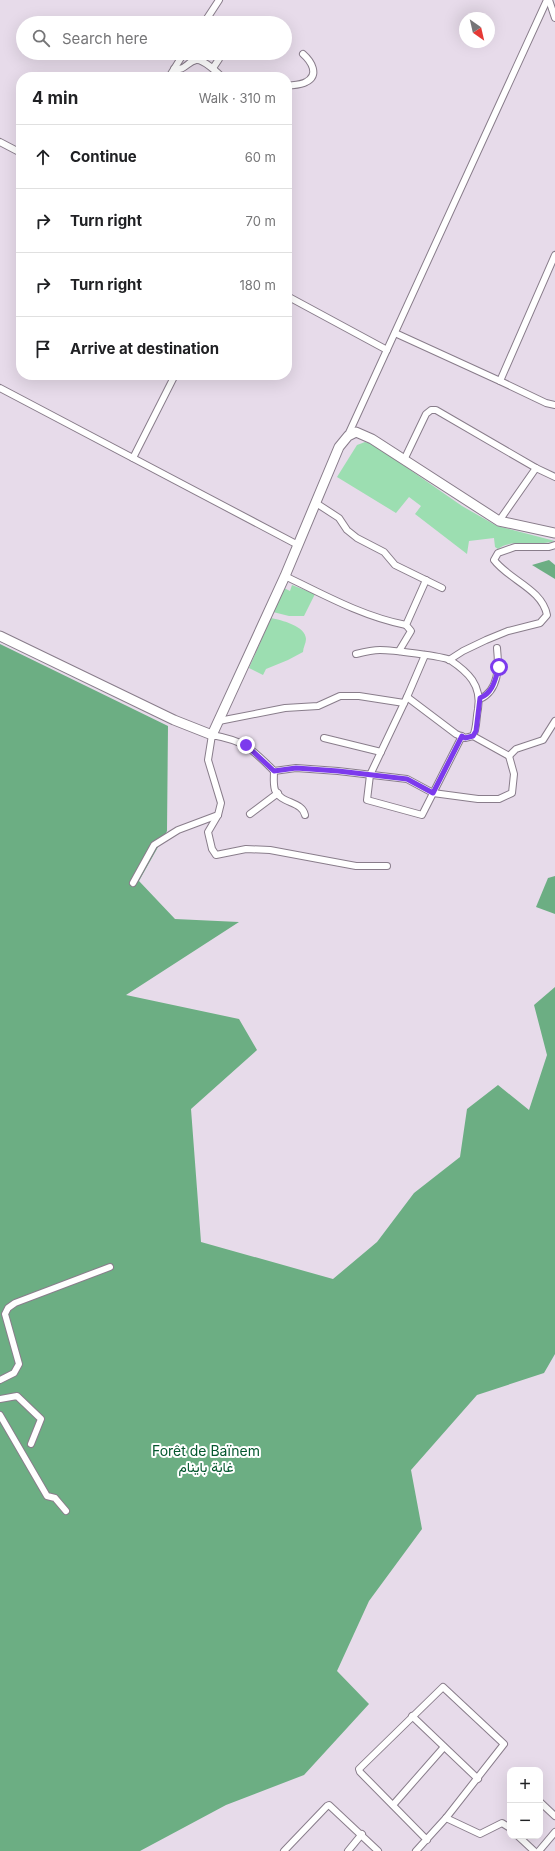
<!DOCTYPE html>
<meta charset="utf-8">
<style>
:root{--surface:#fff;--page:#f2f2f2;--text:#202124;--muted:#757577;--line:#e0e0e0}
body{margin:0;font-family:Inter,Vazirmatn,sans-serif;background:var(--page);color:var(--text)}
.controls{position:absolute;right:12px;bottom:12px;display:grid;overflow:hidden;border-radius:8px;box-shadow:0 4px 16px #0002}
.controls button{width:36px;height:36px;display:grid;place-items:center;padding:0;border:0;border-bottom:1px solid var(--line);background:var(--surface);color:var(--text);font:20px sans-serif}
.compass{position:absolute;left:459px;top:12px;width:36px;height:36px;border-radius:50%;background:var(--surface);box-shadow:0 4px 16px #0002;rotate:146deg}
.stop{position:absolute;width:12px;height:12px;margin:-9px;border:3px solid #7c3aed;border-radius:50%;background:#fff}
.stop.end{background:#7c3aed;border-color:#fff;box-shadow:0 1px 4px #0008}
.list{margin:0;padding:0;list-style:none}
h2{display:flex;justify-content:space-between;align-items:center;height:52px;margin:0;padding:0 16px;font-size:17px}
h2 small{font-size:13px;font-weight:400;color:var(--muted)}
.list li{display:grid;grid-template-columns:26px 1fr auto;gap:12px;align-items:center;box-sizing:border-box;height:64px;padding:0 16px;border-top:1px solid var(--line)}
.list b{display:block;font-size:15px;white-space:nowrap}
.list em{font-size:13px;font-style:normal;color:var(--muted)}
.icon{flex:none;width:22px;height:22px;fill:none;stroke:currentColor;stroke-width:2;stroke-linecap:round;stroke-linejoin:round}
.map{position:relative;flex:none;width:555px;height:1851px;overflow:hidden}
.search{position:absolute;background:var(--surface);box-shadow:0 4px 16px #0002;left:16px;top:16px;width:276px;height:44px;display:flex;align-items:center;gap:10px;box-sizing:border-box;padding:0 14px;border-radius:22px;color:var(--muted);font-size:15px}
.panel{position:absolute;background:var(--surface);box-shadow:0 4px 16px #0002;left:16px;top:72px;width:276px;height:308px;border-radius:16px}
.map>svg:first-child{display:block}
</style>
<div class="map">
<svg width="555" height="1851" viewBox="0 0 555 1851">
<rect width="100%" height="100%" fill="#e7dbea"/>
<!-- green -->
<g fill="#9cdeb1">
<path d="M 365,442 L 373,444 L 462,506 L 497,526 L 555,541 C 538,547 511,538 498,549 L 495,547 L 494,538 L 469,541 L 467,554 L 415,514 L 421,506 L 409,497 L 396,513 L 337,477 L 357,445 Z"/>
<path d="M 292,585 L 315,594 L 304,616 L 289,616 L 273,612 L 284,588 L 290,591 Z"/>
<path d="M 271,618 C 281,620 306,626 306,639 C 306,643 303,648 303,652 L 288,660 L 266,669 L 263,675 L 249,668 Z"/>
</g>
<!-- forest -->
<g fill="#6cae83">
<path d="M 549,560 L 555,565 L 555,579 L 532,565 Z"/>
<path d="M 0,644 L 168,726 L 167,831 L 139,881 L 175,919 L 239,922 L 126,995 L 239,1019 L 257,1050 L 191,1109 L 201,1242 L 333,1279 L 377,1242 L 414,1193 L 460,1157 L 467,1109 L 498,1085 L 529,1110 L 547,1055 L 534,1005 L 555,987 L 555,1354 L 544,1373 L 477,1395 L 411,1470 L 422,1529 L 369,1601 L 337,1671 L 369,1704 L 304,1775 L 226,1805 L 140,1851 L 0,1851 Z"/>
<path d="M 555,876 L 555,914 L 536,907 L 548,878 Z"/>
</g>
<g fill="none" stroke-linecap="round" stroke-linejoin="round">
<!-- street casing -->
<g stroke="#897d8b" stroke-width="8">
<g id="street">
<path d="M 549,0 L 555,18"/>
<path d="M 204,23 L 219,0"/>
<path d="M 213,68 L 219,59 L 218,53"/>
<path d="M 174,69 C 185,71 187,62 196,60 C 203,59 217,72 222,77"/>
<path d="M 169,77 L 184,53"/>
<path d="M 287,86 C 293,85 301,85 306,82 C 320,75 311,61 303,54"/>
<path d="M 0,142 L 21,153"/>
<path d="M 287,296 L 387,350"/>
<path d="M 395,333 L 500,381 L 546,403 L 555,405"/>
<path d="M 500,381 L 555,255"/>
<path d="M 0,388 L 298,545"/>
<path d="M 348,435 L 547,0"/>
<path d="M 133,458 L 175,375"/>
<path d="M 404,460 L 426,414 L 431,410 L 436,410 L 536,468 L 555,477"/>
<path d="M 316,503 L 339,518 L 347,530 L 357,538 L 384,552 L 395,565 L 442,588"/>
<path d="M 499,521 L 536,468"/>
<path d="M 285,576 C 324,595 364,617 406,625"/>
<path d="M 399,651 L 411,631 L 406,625 L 426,580"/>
<path d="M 356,654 C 364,652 372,650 380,650 C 391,650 442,656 450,660 C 468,672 482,685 478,709 C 476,718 477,728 473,736 L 465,738 L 456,734 L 407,697"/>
<path d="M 425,655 L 407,697 L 370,775 L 367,800 L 422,815 L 462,736"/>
<path d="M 449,660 L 463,651 L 486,640 L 508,631 L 540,623 L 547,615 C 542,589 509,580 494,560 L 498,553 L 515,547 L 549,547 L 555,545"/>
<path d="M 480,699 C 499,690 499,667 497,648"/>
<path d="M 219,721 L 285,708 L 318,706 L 340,696 L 359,696 L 404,703"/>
<path d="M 473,736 L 509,756 L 516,749 L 543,740 L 555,721"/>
<path d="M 324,738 L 381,752"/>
<path d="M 274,771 C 274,776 273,784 275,790 C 281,804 302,801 305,815"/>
<path d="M 250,814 L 278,793"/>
<path d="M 387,866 L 356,866 L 270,850 L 246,849 L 216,855 L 212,849 L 208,832 L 218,815 L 221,803 L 208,760 L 212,735 C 245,741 251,748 274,771 L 296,768 L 338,771 L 407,779 L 433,793 L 478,799 L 499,799 L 512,793 L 514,774 L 509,756"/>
<path d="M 133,883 L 154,845 L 178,830 L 218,815"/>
<path d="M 0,1380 L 14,1373 L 19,1364 L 5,1314 L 8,1308 L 15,1303 L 110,1267"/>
<path d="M 0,1399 L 17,1396 L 41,1419 L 31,1444"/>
<path d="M 0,1415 L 47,1496 L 55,1498 L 66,1511"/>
<path d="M 412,1716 L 478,1779"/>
<path d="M 540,1802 L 555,1816"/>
<path d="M 393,1805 L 444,1747"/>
<path d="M 446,1818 L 480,1834 L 502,1823 L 510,1828"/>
<path d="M 518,1836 L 534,1851"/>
<path d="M 284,1851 L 327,1806 L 329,1805 L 378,1851"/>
<path d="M 348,1851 L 362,1834"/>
<path d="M 416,1851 L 446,1818 L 504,1744 L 443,1687 L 359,1769 L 360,1772 L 427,1840"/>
<path d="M 539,1851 L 555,1832"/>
</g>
</g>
<!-- secondary casing -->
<g stroke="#897d8b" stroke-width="11">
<path id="secondary" d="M 0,636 L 174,720 L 212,735 L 285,576 L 339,447 L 348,436 L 356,432 L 372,439 L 499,521 L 555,533"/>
</g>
<!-- street -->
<use href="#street" stroke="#fff" stroke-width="6"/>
<!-- secondary -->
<use href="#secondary" stroke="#fff" stroke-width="9"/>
</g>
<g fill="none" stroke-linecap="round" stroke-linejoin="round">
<!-- route -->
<path stroke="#7c3aed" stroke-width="5" d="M 246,745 L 274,771 L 296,768 L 338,771 L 407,779 L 433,793 L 462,736 L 465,738 L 473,736 L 476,731 L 480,698 C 493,693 495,680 499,667"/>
</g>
<g text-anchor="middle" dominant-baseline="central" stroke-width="4" stroke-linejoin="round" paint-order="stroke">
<!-- park labels -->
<g font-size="14" fill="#05582f" stroke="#fff">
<text x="206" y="1450">Forêt de Baïnem<tspan x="206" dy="16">غابة باينام</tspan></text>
</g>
</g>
</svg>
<div class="controls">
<button>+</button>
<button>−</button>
</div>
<svg class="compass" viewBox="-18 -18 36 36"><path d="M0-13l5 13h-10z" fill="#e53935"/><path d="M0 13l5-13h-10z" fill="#757577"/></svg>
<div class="stop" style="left:499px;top:667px"></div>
<div class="stop end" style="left:246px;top:745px"></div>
<div class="search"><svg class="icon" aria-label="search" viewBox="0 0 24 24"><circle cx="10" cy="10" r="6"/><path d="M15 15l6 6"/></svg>Search here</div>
<section class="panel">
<h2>4 min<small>Walk · 310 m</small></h2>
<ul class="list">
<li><svg class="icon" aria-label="ahead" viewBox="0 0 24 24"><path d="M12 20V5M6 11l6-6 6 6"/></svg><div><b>Continue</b></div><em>60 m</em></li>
<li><svg class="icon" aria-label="right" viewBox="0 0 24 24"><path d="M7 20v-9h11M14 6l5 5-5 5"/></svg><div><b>Turn right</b></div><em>70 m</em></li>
<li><svg class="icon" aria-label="right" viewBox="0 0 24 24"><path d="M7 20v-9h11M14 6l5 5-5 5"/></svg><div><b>Turn right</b></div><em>180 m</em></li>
<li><svg class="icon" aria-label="arrive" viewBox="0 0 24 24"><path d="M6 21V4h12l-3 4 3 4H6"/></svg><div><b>Arrive at destination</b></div></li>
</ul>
</section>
</div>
